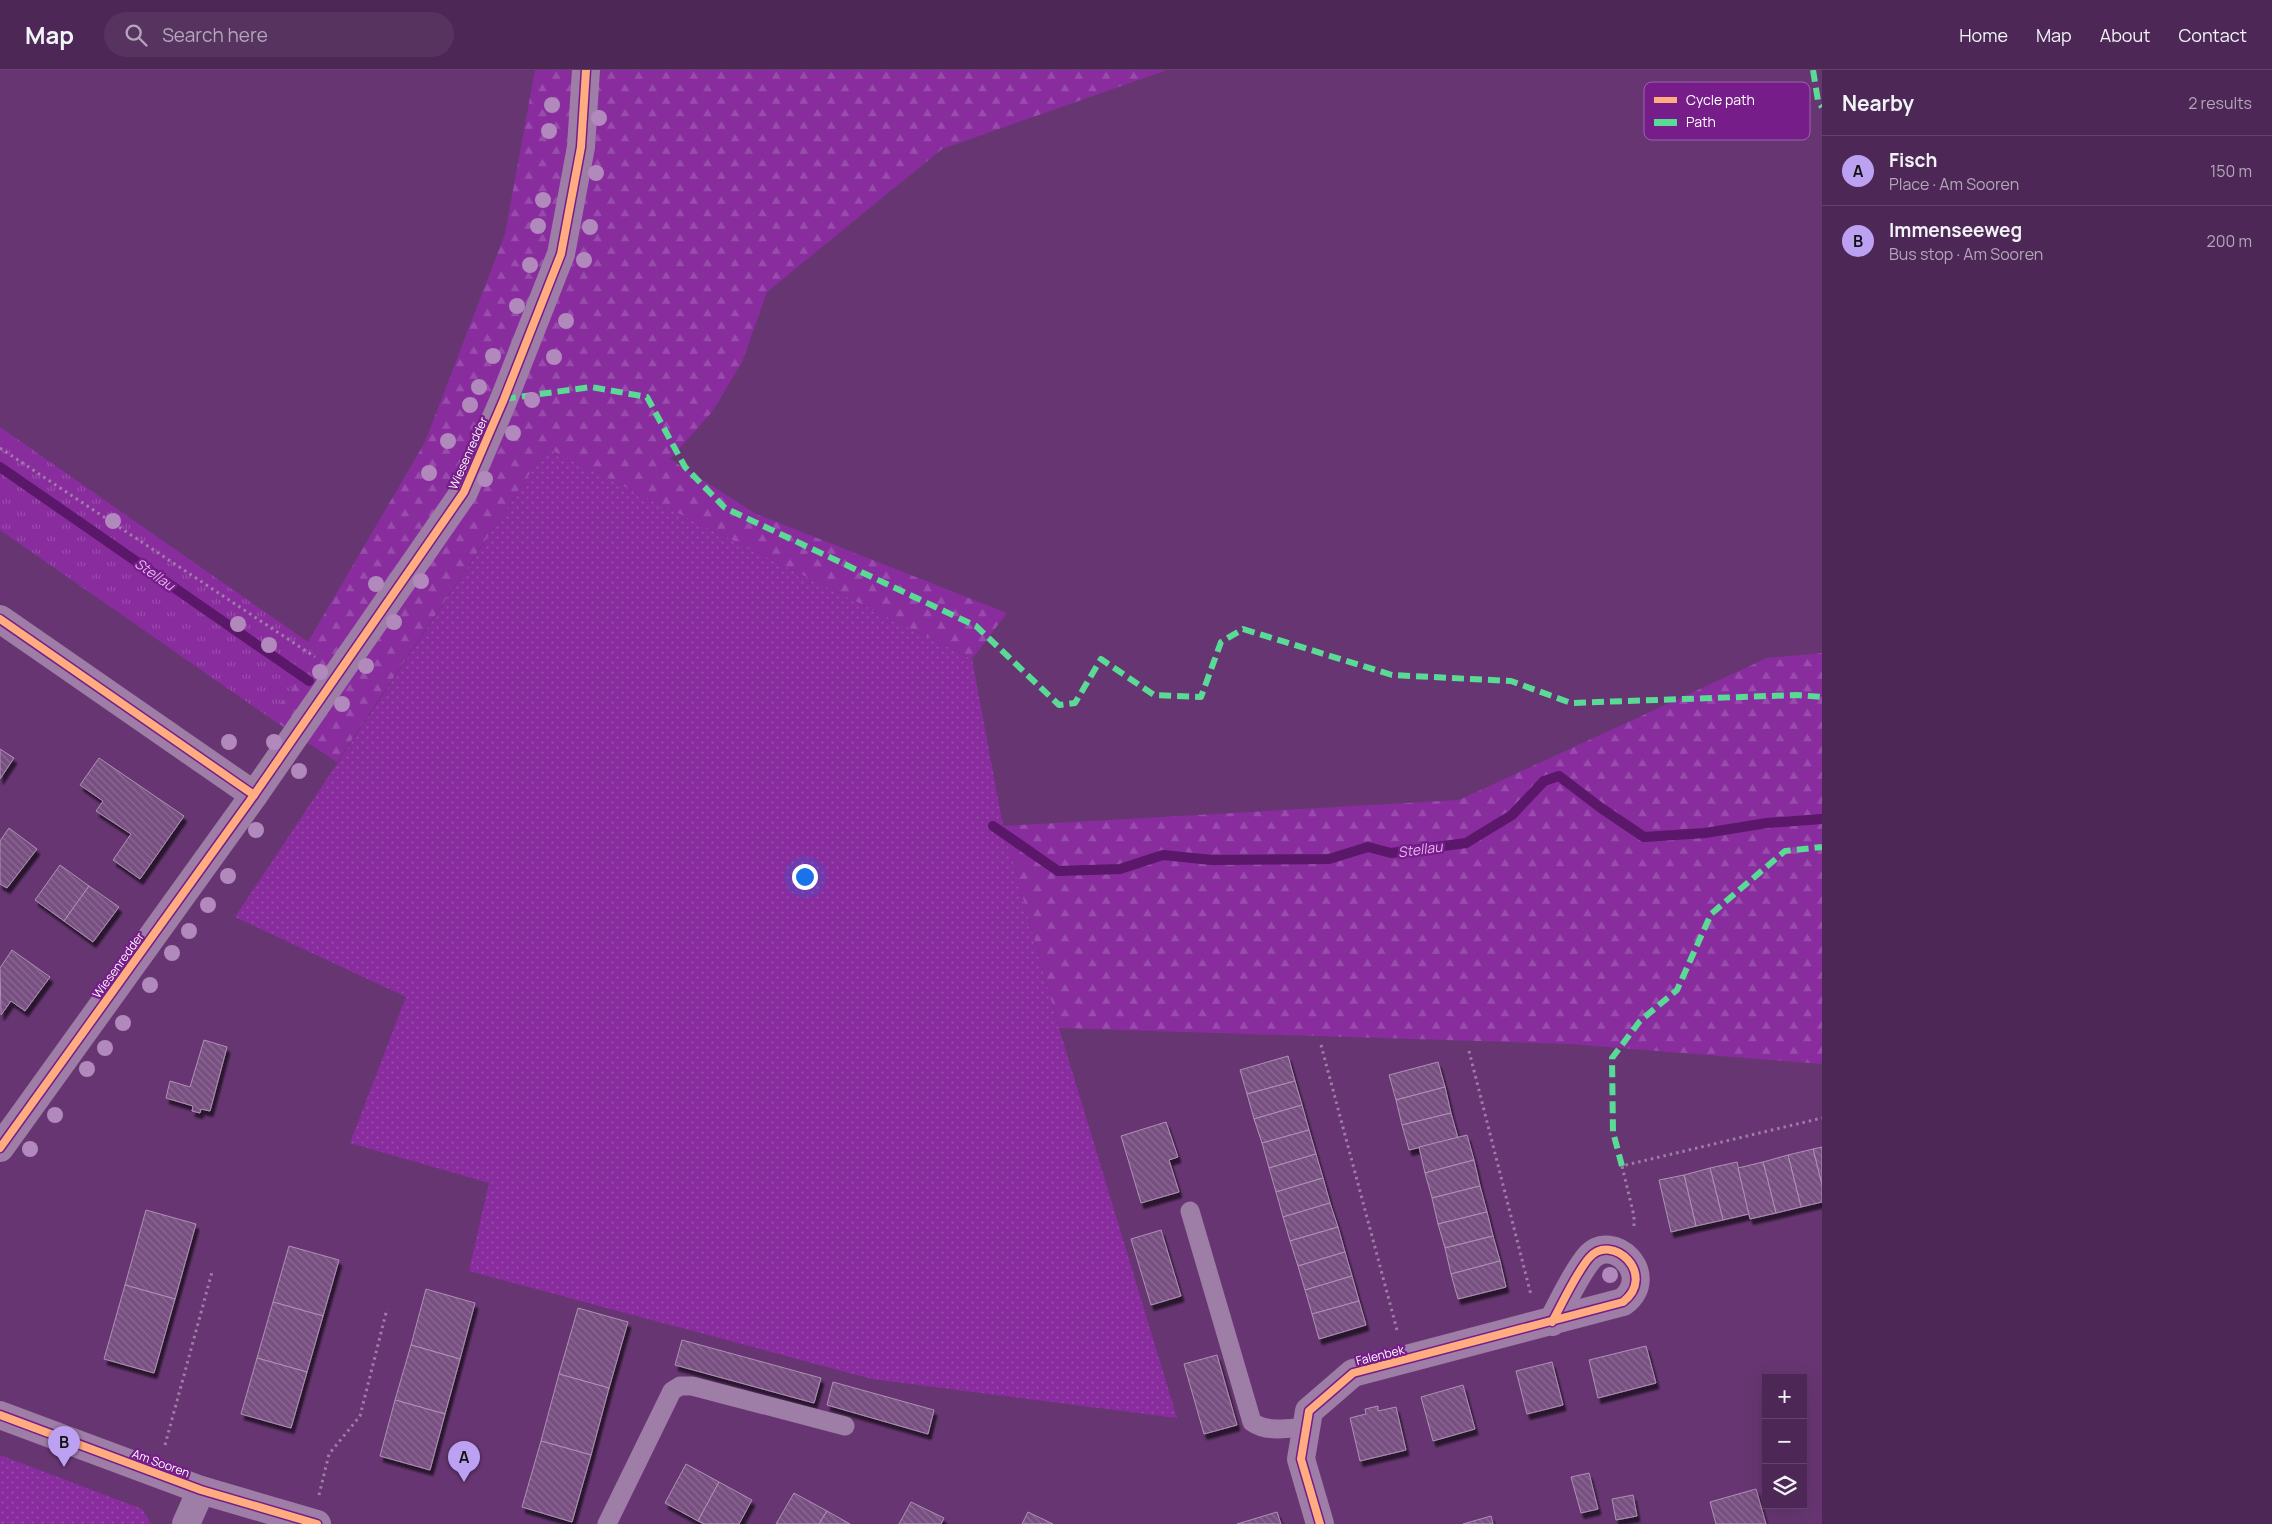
<!DOCTYPE html>
<meta charset="utf-8">
<style>
:root{--surface:#4d2856;--page:#573460;--text:#f1f3f6;--muted:#b3a6b9;--line:#64446c;--accent:#bca0f2}
body{margin:0;font-family:Manrope,sans-serif;background:var(--page);color:var(--text)}
.controls{position:absolute;right:15px;bottom:15px;display:grid;overflow:hidden;border-radius:0px;box-shadow:0 5px 20px #0002}
.controls button{width:45px;height:45px;display:grid;place-items:center;padding:0;border:0;border-bottom:1px solid var(--line);background:var(--surface);color:var(--text);font:25px sans-serif}
.you{position:absolute;left:804px;top:806px;width:18px;height:18px;margin:-12px;border:4px solid #fff;border-radius:50%;background:#1a73e8;box-shadow:0 0 0 8px #1a73e833}
.badge{display:grid;place-items:center;width:32px;height:32px;border-radius:50%;background:var(--accent);color:#111;font-size:16px;font-weight:700}
.pin{position:absolute;translate:-50% -41px;filter:drop-shadow(0 1px 2px #0008)}
.pin::after{content:'';position:absolute;top:26px;width:18px;height:15px;background:inherit;clip-path:polygon(0 0,100% 0,50% 100%)}
.list{margin:0;padding:0;list-style:none}
h2{display:flex;justify-content:space-between;align-items:center;height:65px;margin:0;padding:0 20px;font-size:21px}
h2 small{font-size:16px;font-weight:400;color:var(--muted)}
.list li{display:grid;grid-template-columns:32px 1fr auto;gap:15px;align-items:center;box-sizing:border-box;height:70px;padding:0 20px;border-top:1px solid var(--line)}
.list b{display:block;font-size:19px;white-space:nowrap}
.list p{margin:0;font-size:16px;white-space:nowrap;color:var(--muted)}
.list em{font-size:16px;font-style:normal;color:var(--muted)}
.icon{flex:none;width:28px;height:28px;fill:none;stroke:currentColor;stroke-width:2;stroke-linecap:round;stroke-linejoin:round}
.map{position:relative;flex:none;width:1822px;height:1454px;overflow:hidden}
header{display:flex;align-items:center;gap:30px;box-sizing:border-box;height:70px;padding:0 25px;background:var(--surface);border-bottom:1px solid var(--line)}
header strong{font-size:24px}
nav{display:flex;gap:28px;margin-inline-start:auto;font-size:18px}
.search{width:350px;height:45px;background:var(--page);display:flex;align-items:center;gap:12px;box-sizing:border-box;padding:0 18px;border-radius:28px;color:var(--muted);font-size:19px}
main{display:flex}
aside{flex:1;background:var(--surface)}
.map>svg:first-child{display:block}
</style>
<header>
<strong>Map</strong>
<div class="search"><svg class="icon" aria-label="search" viewBox="0 0 24 24"><circle cx="10" cy="10" r="6"/><path d="M15 15l6 6"/></svg>Search here</div>
<nav><a>Home</a><a>Map</a><a>About</a><a>Contact</a></nav>
</header>
<main>
<div class="map">
<svg width="1822" height="1454" viewBox="0 0 1822 1454">
<defs>
<pattern id="grass-dots" width="8" height="8" patternUnits="userSpaceOnUse" patternTransform="scale(1.25)"><rect width="8" height="8" fill="#882c9e"/><path d="M2 2h.1M6 6h.1" fill="none" stroke="#9a4cad" stroke-width="1.8" stroke-linecap="round"/></pattern>
<pattern id="forest-firs" width="22" height="20" patternUnits="userSpaceOnUse" patternTransform="scale(1.25)"><rect width="22" height="20" fill="#882c9e"/><path d="M5 1l3.5 6h-7zM16 11l3.5 6h-7z" fill="#9a4cad"/></pattern>
<pattern id="park-tufts" width="24" height="20" patternUnits="userSpaceOnUse" patternTransform="scale(1.25)"><rect width="24" height="20" fill="#882c9e"/><path d="M3 7l-1-3M5 7V3M7 7l1-3M15 17l-1-3M17 17v-4M19 17l1-3" fill="none" stroke="#9a4cad"/></pattern>
<pattern id="building-back-hatch" width="6" height="6" patternUnits="userSpaceOnUse" patternTransform="scale(1.25)"><rect width="6" height="6" fill="#785081"/><path d="M-1 5l2 2M0 0l6 6M5-1l2 2" fill="none" stroke="#8c6a94"/></pattern>
<filter id="shadow"><feDropShadow dx="3" dy="5.5" stdDeviation="1" flood-color="#0009"/></filter>
</defs>
<rect width="100%" height="100%" fill="#673672"/>
<!-- grass -->
<g fill="url(#grass-dots)">
<path d="M 547,378 L 972,589 L 1003,756 L 1059,958 L 1177,1348 L 872,1309 L 469,1201 L 489,1113 L 350,1073 L 406,927 L 235,847 Z"/>
<path d="M 0,1385 L 142,1439 L 151,1454 L 0,1454 Z"/>
</g>
<!-- forest -->
<g fill="url(#forest-firs)">
<path d="M 535,0 L 1167,0 L 942,79 L 767,222 L 742,292 L 712,342 L 670,389 L 756,444 L 1007,543 L 972,589 L 547,378 L 337,692 L 270,648 L 313,586 L 308,572 L 425,372 L 505,164 Z"/>
<path d="M 1822,583 L 1822,994 L 1570,974 L 1059,958 L 1003,756 L 1459,730 L 1767,588 Z"/>
</g>
<!-- park -->
<path fill="url(#park-tufts)" d="M 0,357 L 308,572 L 313,586 L 270,648 L 0,460 Z"/>
<g fill="none" stroke-linecap="round" stroke-linejoin="round">
<!-- stream -->
<g stroke="#5b1769" stroke-width="10">
<path d="M 0,397 L 309,611"/>
<path d="M 993,756 L 1058,801 L 1120,799 L 1163,785 L 1212,790 L 1329,789 L 1368,777 L 1391,783 L 1466,773 L 1512,745 L 1544,711 L 1559,706 L 1601,738 L 1644,767 L 1705,763 L 1767,753 L 1822,749"/>
</g>
</g>
<!-- building -->
<g fill="url(#building-back-hatch)" stroke="#ae91b5" filter="url(#shadow)">
<path d="M 0,679 L 14,688 L 0,709 Z"/>
<path d="M 99,688 L 184,746 L 140,809 L 113,790 L 131,764 L 96,741 L 103,731 L 80,715 Z"/>
<path d="M 9,758 L 37,779 L 7,818 L 0,814 L 0,771 Z"/>
<path d="M 60,795 L 89,816 L 64,851 L 35,830 Z"/>
<path d="M 89,816 L 119,837 L 93,872 L 64,851 Z"/>
<path d="M 12,880 L 50,907 L 25,941 L 11,931 L 1,945 L 0,898 Z"/>
<path d="M 204,970 L 227,977 L 210,1041 L 201,1039 L 200,1043 L 192,1041 L 193,1036 L 166,1028 L 170,1011 L 190,1017 Z"/>
<path d="M 1288,986 L 1295,1011 L 1247,1024 L 1240,1000 Z"/>
<path d="M 1438,992 L 1445,1017 L 1396,1030 L 1389,1005 Z"/>
<path d="M 1295,1011 L 1302,1035 L 1254,1049 L 1247,1024 Z"/>
<path d="M 1445,1017 L 1451,1043 L 1402,1055 L 1396,1030 Z"/>
<path d="M 1302,1035 L 1309,1060 L 1262,1073 L 1254,1049 Z"/>
<path d="M 1451,1043 L 1458,1068 L 1409,1080 L 1402,1055 Z"/>
<path d="M 1166,1052 L 1178,1087 L 1169,1090 L 1179,1122 L 1141,1133 L 1121,1066 Z"/>
<path d="M 1309,1060 L 1316,1084 L 1269,1098 L 1262,1073 Z"/>
<path d="M 1467,1065 L 1474,1090 L 1425,1103 L 1419,1077 Z"/>
<path d="M 1822,1077 L 1822,1115 L 1813,1079 Z"/>
<path d="M 1813,1079 L 1822,1115 L 1822,1132 L 1801,1137 L 1788,1085 Z"/>
<path d="M 1316,1084 L 1323,1108 L 1276,1122 L 1269,1098 Z"/>
<path d="M 1788,1085 L 1801,1137 L 1776,1143 L 1763,1092 Z"/>
<path d="M 1474,1090 L 1480,1116 L 1432,1128 L 1425,1103 Z"/>
<path d="M 1737,1092 L 1749,1144 L 1723,1150 L 1710,1098 Z"/>
<path d="M 1763,1092 L 1776,1143 L 1750,1149 L 1738,1098 Z"/>
<path d="M 1710,1098 L 1723,1150 L 1696,1156 L 1684,1105 Z"/>
<path d="M 1684,1105 L 1696,1156 L 1671,1162 L 1659,1110 Z"/>
<path d="M 1323,1108 L 1330,1133 L 1283,1147 L 1276,1122 Z"/>
<path d="M 1480,1116 L 1487,1142 L 1438,1154 L 1432,1128 Z"/>
<path d="M 1330,1133 L 1338,1157 L 1290,1171 L 1283,1147 Z"/>
<path d="M 146,1140 L 196,1154 L 175,1229 L 125,1215 Z"/>
<path d="M 1487,1142 L 1493,1166 L 1445,1178 L 1438,1154 Z"/>
<path d="M 1338,1157 L 1345,1182 L 1298,1196 L 1290,1171 Z"/>
<path d="M 1161,1160 L 1181,1226 L 1151,1235 L 1131,1169 Z"/>
<path d="M 1493,1166 L 1500,1191 L 1451,1204 L 1445,1178 Z"/>
<path d="M 289,1176 L 339,1190 L 323,1246 L 273,1232 Z"/>
<path d="M 1345,1182 L 1352,1206 L 1305,1220 L 1298,1196 Z"/>
<path d="M 1500,1191 L 1506,1217 L 1458,1229 L 1451,1204 Z"/>
<path d="M 1352,1206 L 1359,1231 L 1312,1244 L 1305,1220 Z"/>
<path d="M 125,1215 L 175,1229 L 154,1303 L 104,1289 Z"/>
<path d="M 426,1219 L 475,1233 L 460,1289 L 411,1275 Z"/>
<path d="M 1359,1231 L 1366,1255 L 1319,1269 L 1312,1244 Z"/>
<path d="M 273,1232 L 323,1246 L 307,1302 L 257,1288 Z"/>
<path d="M 578,1238 L 628,1252 L 609,1318 L 559,1304 Z"/>
<path d="M 682,1270 L 821,1308 L 814,1333 L 675,1295 Z"/>
<path d="M 411,1275 L 460,1289 L 445,1344 L 395,1330 Z"/>
<path d="M 1646,1276 L 1656,1313 L 1598,1328 L 1589,1290 Z"/>
<path d="M 1217,1285 L 1237,1355 L 1204,1364 L 1184,1294 Z"/>
<path d="M 257,1288 L 307,1302 L 291,1358 L 241,1344 Z"/>
<path d="M 1552,1292 L 1563,1335 L 1527,1344 L 1516,1301 Z"/>
<path d="M 559,1304 L 609,1318 L 591,1385 L 541,1371 Z"/>
<path d="M 833,1312 L 934,1340 L 928,1364 L 827,1335 Z"/>
<path d="M 1463,1315 L 1475,1359 L 1433,1371 L 1421,1327 Z"/>
<path d="M 395,1330 L 445,1344 L 430,1400 L 380,1386 Z"/>
<path d="M 1378,1336 L 1378,1341 L 1396,1337 L 1406,1380 L 1360,1391 L 1350,1348 L 1366,1344 L 1365,1339 Z"/>
<path d="M 541,1371 L 591,1385 L 572,1452 L 522,1437 Z"/>
<path d="M 686,1394 L 719,1412 L 698,1451 L 665,1433 Z"/>
<path d="M 1589,1403 L 1598,1439 L 1581,1443 L 1571,1407 Z"/>
<path d="M 719,1412 L 752,1430 L 739,1454 L 704,1454 L 698,1451 Z"/>
<path d="M 1756,1419 L 1766,1454 L 1716,1454 L 1710,1432 Z"/>
<path d="M 794,1423 L 827,1441 L 819,1454 L 776,1454 Z"/>
<path d="M 1633,1425 L 1637,1446 L 1616,1450 L 1612,1429 Z"/>
<path d="M 911,1432 L 944,1448 L 941,1454 L 899,1454 Z"/>
<path d="M 827,1441 L 850,1454 L 819,1454 Z"/>
<path d="M 1028,1442 L 1053,1454 L 1022,1454 Z"/>
<path d="M 1277,1442 L 1281,1454 L 1237,1454 Z"/>
<path d="M 1491,1446 L 1493,1454 L 1463,1454 Z"/>
</g>
<g fill="none" stroke-linecap="round" stroke-linejoin="round">
<!-- path -->
<g stroke="#9e7da6" stroke-width="3" stroke-dasharray="2.5 4" stroke-linecap="butt">
<path d="M 0,378 L 315,587"/>
<path d="M 1321,975 L 1397,1260"/>
<path d="M 1469,981 L 1531,1225"/>
<path d="M 1634,1156 L 1634,1146 L 1622,1096 L 1822,1048"/>
<path d="M 165,1375 L 212,1202"/>
<path d="M 319,1425 L 329,1384 L 360,1346 L 387,1239"/>
</g>
<!-- service -->
<g stroke="#9e7da6" stroke-width="19">
<path d="M 1190,1141 L 1252,1352 C 1267,1363 1289,1358 1307,1357"/>
<path d="M 607,1454 L 672,1321 L 680,1316 L 692,1316 L 845,1356"/>
</g>
<!-- minor -->
<g stroke="#9e7da6" stroke-width="28">
<path d="M 0,549 L 254,725"/>
<path d="M 0,1078 L 254,725 L 464,422 L 504,329 L 561,184 L 581,77 L 586,0"/>
<path d="M 186,1454 L 201,1420"/>
<path d="M 1320,1454 L 1301,1389 L 1309,1341 L 1353,1303 L 1623,1232 C 1658,1205 1612,1161 1589,1188 C 1576,1203 1562,1234 1552,1252"/>
</g>
<!-- tertiary -->
<path stroke="#9e7da6" stroke-width="28" d="M 0,1345 L 201,1420 L 317,1454"/>
<!-- quiet -->
<g stroke="#5adb95" stroke-width="6" stroke-dasharray="12 6" stroke-linecap="butt">
<path d="M 1813,0 L 1818,31 L 1822,37"/>
<path d="M 504,329 L 591,317 L 647,327 L 685,397 L 725,438 L 976,556 L 1059,635 L 1075,633 L 1101,589 L 1154,625 L 1201,627 L 1221,572 L 1243,559 L 1392,605 L 1511,611 L 1571,633 L 1797,625 L 1822,627"/>
<path d="M 1622,1096 L 1613,1062 L 1612,988 L 1640,951 L 1677,920 L 1711,844 L 1785,781 L 1822,777"/>
</g>
<!-- cycleway casing -->
<g stroke="#761d8a" stroke-width="11">
<g id="cycleway">
<path d="M 0,549 L 254,725"/>
<path d="M 0,1078 L 254,725 L 464,422 L 504,329 L 561,184 L 581,77 L 586,0"/>
<path d="M 0,1345 L 201,1420 L 317,1454"/>
<path d="M 1320,1454 L 1301,1389 L 1309,1341 L 1353,1303 L 1623,1232 C 1658,1205 1612,1161 1589,1188 C 1576,1203 1562,1234 1552,1252"/>
</g>
</g>
<!-- cycleway -->
<use href="#cycleway" stroke="#ffac80" stroke-width="8"/>
</g>
<!-- trees -->
<g fill="#b289bc">
<circle cx="552" cy="35" r="8"/>
<circle cx="599" cy="48" r="8"/>
<circle cx="549" cy="61" r="8"/>
<circle cx="596" cy="103" r="8"/>
<circle cx="543" cy="130" r="8"/>
<circle cx="538" cy="156" r="8"/>
<circle cx="590" cy="157" r="8"/>
<circle cx="584" cy="190" r="8"/>
<circle cx="530" cy="195" r="8"/>
<circle cx="517" cy="236" r="8"/>
<circle cx="566" cy="251" r="8"/>
<circle cx="493" cy="286" r="8"/>
<circle cx="554" cy="287" r="8"/>
<circle cx="479" cy="317" r="8"/>
<circle cx="532" cy="330" r="8"/>
<circle cx="470" cy="335" r="8"/>
<circle cx="513" cy="363" r="8"/>
<circle cx="448" cy="371" r="8"/>
<circle cx="429" cy="403" r="8"/>
<circle cx="485" cy="409" r="8"/>
<circle cx="113" cy="451" r="8"/>
<circle cx="421" cy="511" r="8"/>
<circle cx="376" cy="514" r="8"/>
<circle cx="394" cy="552" r="8"/>
<circle cx="238" cy="554" r="8"/>
<circle cx="269" cy="575" r="8"/>
<circle cx="366" cy="596" r="8"/>
<circle cx="320" cy="602" r="8"/>
<circle cx="342" cy="634" r="8"/>
<circle cx="229" cy="672" r="8"/>
<circle cx="274" cy="672" r="8"/>
<circle cx="299" cy="701" r="8"/>
<circle cx="256" cy="760" r="8"/>
<circle cx="228" cy="806" r="8"/>
<circle cx="208" cy="835" r="8"/>
<circle cx="189" cy="861" r="8"/>
<circle cx="172" cy="883" r="8"/>
<circle cx="150" cy="915" r="8"/>
<circle cx="123" cy="953" r="8"/>
<circle cx="105" cy="978" r="8"/>
<circle cx="87" cy="999" r="8"/>
<circle cx="55" cy="1045" r="8"/>
<circle cx="30" cy="1079" r="8"/>
<circle cx="1610" cy="1205" r="8"/>
</g>
<g text-anchor="middle" dominant-baseline="central" stroke-width="4.5" stroke-linejoin="round" paint-order="stroke">
<!-- street labels -->
<g font-size="12" fill="#fff" stroke="#761d8a">
<text transform="translate(468 383) rotate(-66)">Wiesenredder</text>
<text transform="translate(118 895) rotate(-54)">Wiesenredder</text>
<text transform="translate(1380 1285) rotate(-14)">Falenbek</text>
<text transform="translate(161 1393) rotate(20)">Am Sooren</text>
</g>
<!-- water labels -->
<g font-size="14" font-style="italic" fill="#e6b4f3" stroke="#761d8a">
<text transform="translate(155 504) rotate(35)">Stellau</text>
<text transform="translate(1420 779) rotate(-8)">Stellau</text>
</g>
</g>
<!-- legend -->
<rect x="1644" y="12" width="166" height="58" rx="8" fill="#761d8a" stroke="#9f61ad" stroke-width="1"/>
<rect x="1654" y="27" width="23" height="6" fill="#ffac80"/>
<rect x="1654" y="49" width="23" height="7" fill="#5adb95"/>
<g font-size="14" fill="#fff">
<text x="1686" y="35">Cycle path</text>
<text x="1686" y="57">Path</text>
</g>
</svg>
<div class="controls">
<button>+</button>
<button>−</button>
<button><svg class="icon" aria-label="layers" viewBox="0 0 24 24"><path d="M12 4l9 5-9 5-9-5zM3 14l9 5 9-5"/></svg></button>
</div>
<div class="you"></div>
<div class="pin badge" style="left:464px;top:1412px">A</div>
<div class="pin badge" style="left:64px;top:1397px">B</div>
</div>
<aside>
<h2>Nearby<small>2 results</small></h2>
<ul class="list">
<li><span class="badge">A</span><div><b>Fisch</b><p>Place · Am Sooren</p></div><em>150 m</em></li>
<li><span class="badge">B</span><div><b>Immenseeweg</b><p>Bus stop · Am Sooren</p></div><em>200 m</em></li>
</ul>
</aside>
</main>
